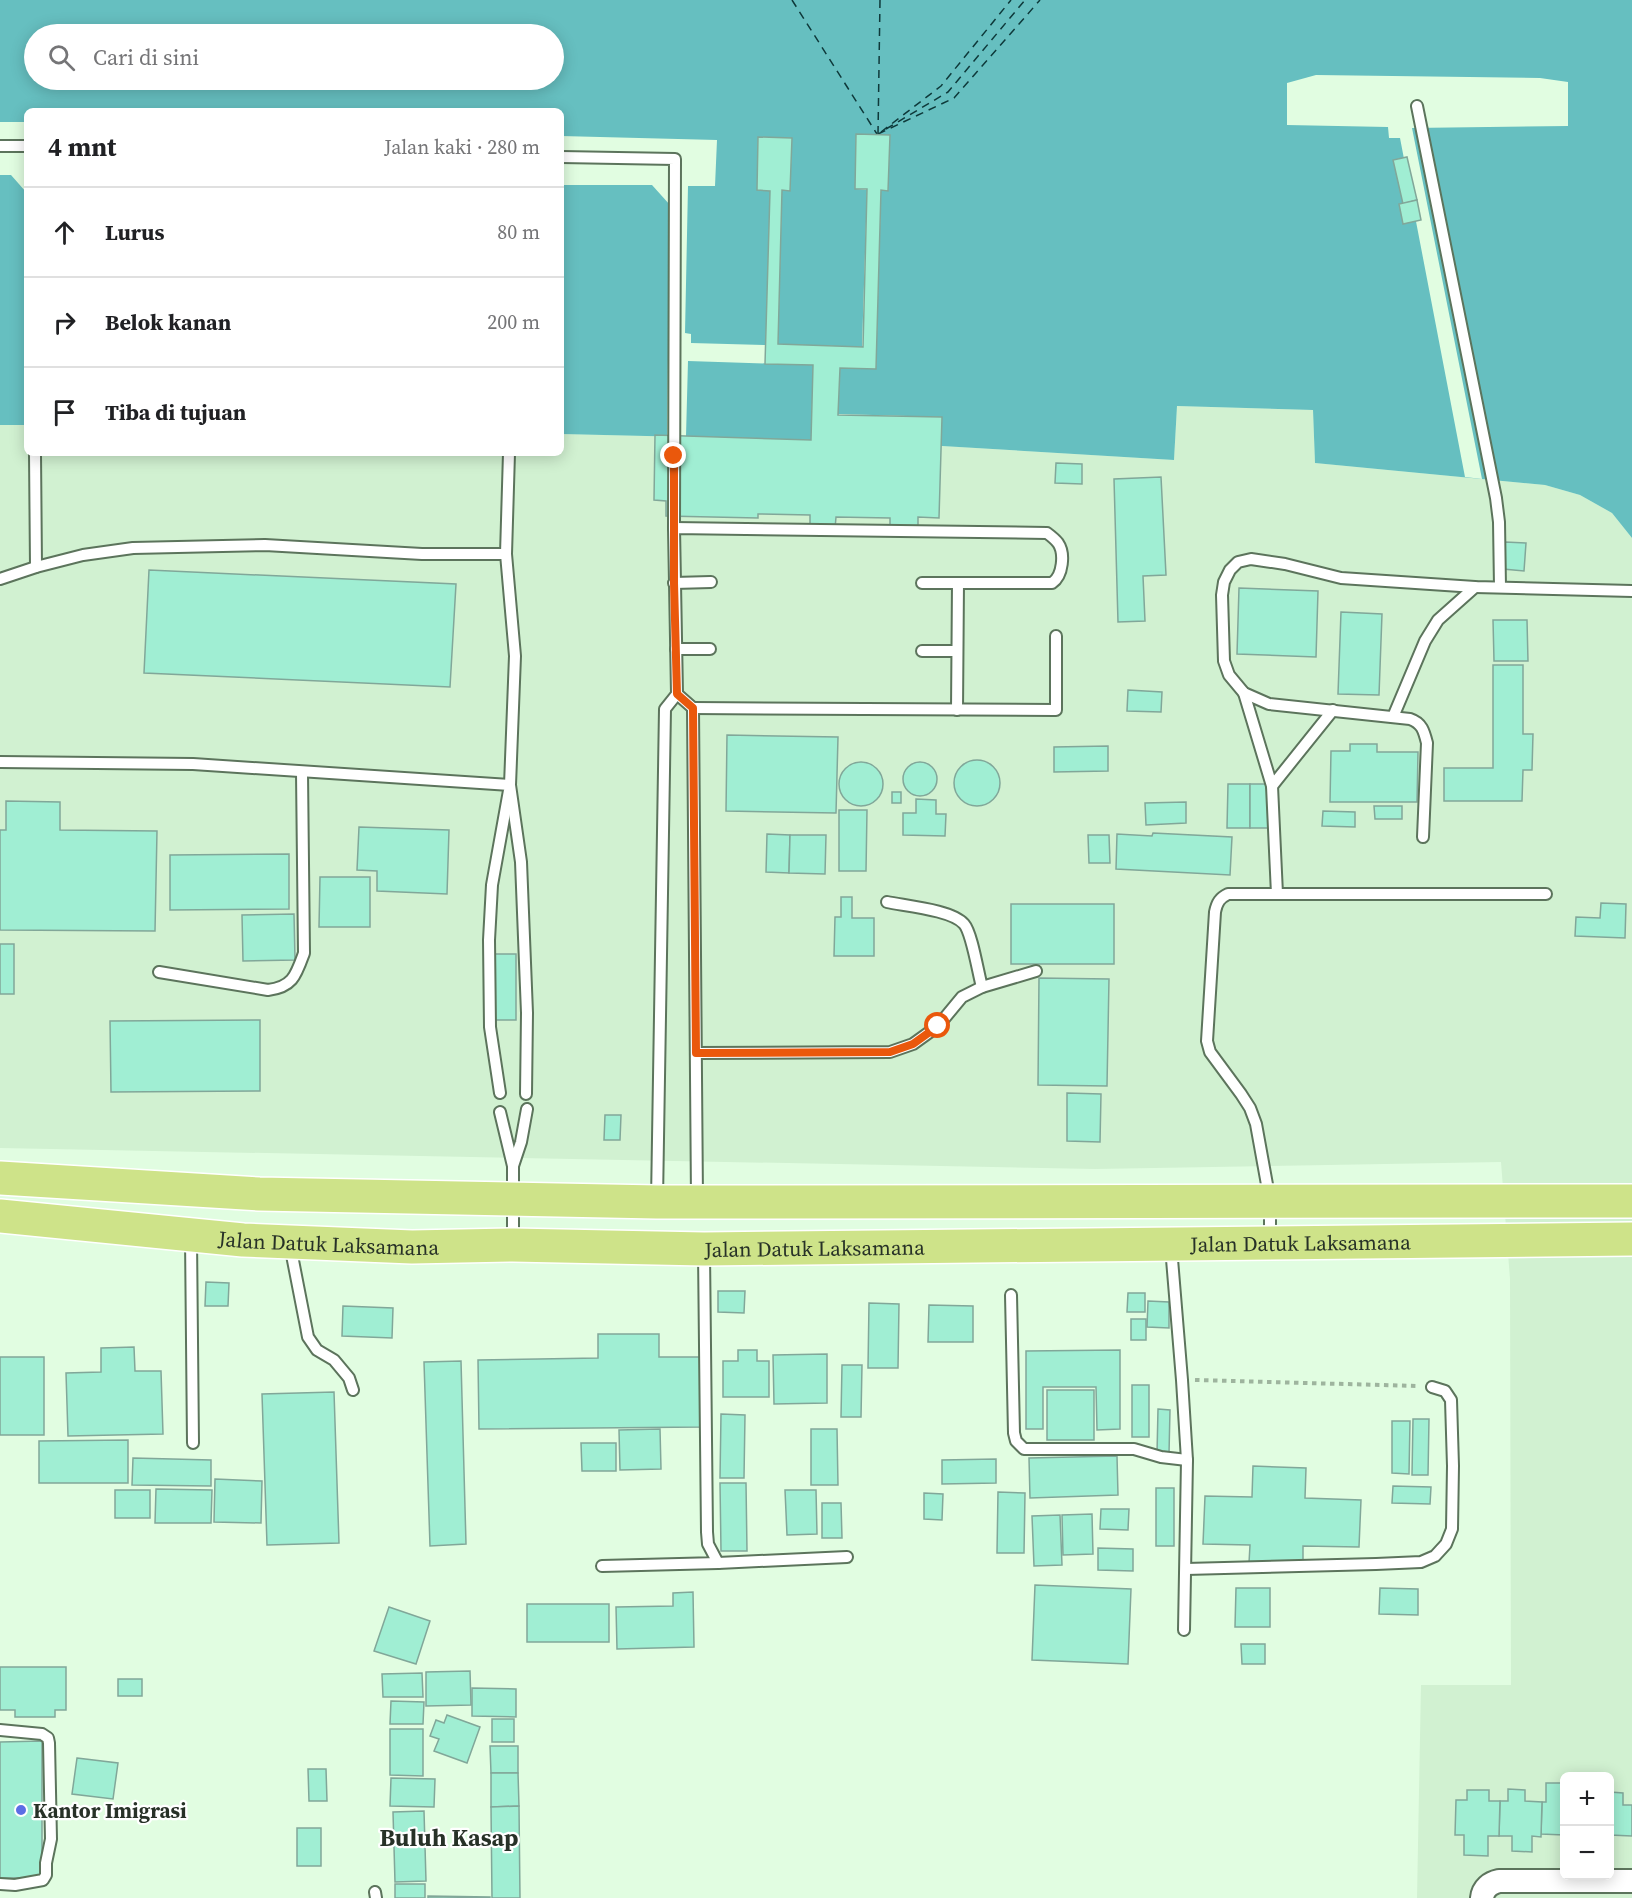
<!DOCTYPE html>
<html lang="id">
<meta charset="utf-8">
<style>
:root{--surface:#fff;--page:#f2f2f2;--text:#202124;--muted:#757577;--line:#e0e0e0}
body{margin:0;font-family:"Source Serif 4",serif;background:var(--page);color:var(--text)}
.controls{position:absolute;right:18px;bottom:18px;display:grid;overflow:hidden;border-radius:9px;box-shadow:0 3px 15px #0003}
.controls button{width:54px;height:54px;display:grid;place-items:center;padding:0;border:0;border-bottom:2px solid var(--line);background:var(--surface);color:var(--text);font:30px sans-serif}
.stop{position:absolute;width:18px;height:18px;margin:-14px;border:4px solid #ea580c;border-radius:50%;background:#fff}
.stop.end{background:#ea580c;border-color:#fff;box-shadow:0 2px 6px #0008}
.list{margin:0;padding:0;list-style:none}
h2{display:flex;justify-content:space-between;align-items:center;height:78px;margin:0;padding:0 24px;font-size:26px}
h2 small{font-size:20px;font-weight:400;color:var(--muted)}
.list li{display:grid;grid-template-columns:39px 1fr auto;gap:18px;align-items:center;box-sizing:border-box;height:90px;padding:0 24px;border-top:2px solid var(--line)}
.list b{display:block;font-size:22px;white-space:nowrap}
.list em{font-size:20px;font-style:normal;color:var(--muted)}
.icon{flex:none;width:33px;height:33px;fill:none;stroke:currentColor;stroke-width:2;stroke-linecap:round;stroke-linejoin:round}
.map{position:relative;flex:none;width:1632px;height:1898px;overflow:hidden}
.search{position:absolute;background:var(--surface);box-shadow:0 3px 15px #0003;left:24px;top:24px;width:540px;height:66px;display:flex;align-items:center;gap:15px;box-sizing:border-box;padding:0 21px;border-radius:33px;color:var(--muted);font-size:22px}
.panel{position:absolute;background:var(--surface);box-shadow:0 3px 15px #0003;left:24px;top:108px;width:540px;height:348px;border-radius:9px}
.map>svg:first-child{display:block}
</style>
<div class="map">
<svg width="1632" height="1898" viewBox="0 0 1632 1898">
<rect width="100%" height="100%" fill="#e1fde1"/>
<!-- built -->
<path fill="#d1f1d1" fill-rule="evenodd" d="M 1177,406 L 1313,410 L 1315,463 L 1545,485 L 1580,495 L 1612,513 L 1632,538 L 1632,1898 L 1417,1898 L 1421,1685 L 1511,1685 L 1510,1279 L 1501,1162 L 1095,1169 L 0,1148 L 0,425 L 27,425 L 27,453 L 561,453 L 561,434 L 811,440 L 942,446 L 1174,460 ZM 1564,1776 L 1610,1776 L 1610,1876 L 1564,1876 Z"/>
<!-- water -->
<path fill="#66bfc0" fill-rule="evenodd" d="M 0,0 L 1632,0 L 1632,538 L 1612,513 L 1580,495 L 1545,485 L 1315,463 L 1313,410 L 1177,406 L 1174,460 L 942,446 L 811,440 L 561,434 L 561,111 L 27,111 L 27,425 L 0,425 ZM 34,34 L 554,34 L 554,80 L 34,80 Z"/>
<!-- pier -->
<g fill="#e1fde1">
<path d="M 1316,75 L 1540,78 L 1568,82 L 1568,126 L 1412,128 L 1482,479 L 1465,477 L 1400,138 L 1389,138 L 1388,127 L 1287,125 L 1287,83 Z"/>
<path d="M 0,122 L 27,122 L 27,425 L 24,425 L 26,192 L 11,175 L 0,175 Z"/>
<path d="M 856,134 L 890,135 L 888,191 L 881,191 L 876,369 L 840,368 L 838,414 L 942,417 L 941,446 L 811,440 L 813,365 L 688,361 L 686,436 L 667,436 L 670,205 L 652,185 L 561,185 L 561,136 L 717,140 L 715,186 L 688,186 L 685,333 L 691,334 L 691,343 L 766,345 L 770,191 L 757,190 L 758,137 L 792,138 L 790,191 L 782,191 L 778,344 L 862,347 L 867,190 L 855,189 Z"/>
</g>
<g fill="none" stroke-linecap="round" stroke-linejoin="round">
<!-- ferry -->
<g stroke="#0e393a" stroke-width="1.5" stroke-dasharray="8 6" stroke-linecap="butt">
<path d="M 792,0 L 877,134"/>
<path d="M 886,129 L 948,92 L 1025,0"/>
<path d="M 881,132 L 941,86 L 1011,0"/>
<path d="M 878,134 L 954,98 L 1040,0"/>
<path d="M 878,134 L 880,0"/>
</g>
</g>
<!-- building -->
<g fill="#a0eed3" stroke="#81a799" stroke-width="1.5">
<path d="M 856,134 L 890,135 L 888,191 L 881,190 L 876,369 L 840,368 L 838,415 L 942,417 L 939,518 L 918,517 L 918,528 L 890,528 L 890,518 L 836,517 L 835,529 L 810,529 L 810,515 L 758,514 L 758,518 L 666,516 L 666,501 L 654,500 L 655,435 L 811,440 L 813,365 L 765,364 L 770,191 L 757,190 L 758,137 L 792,138 L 790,191 L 782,190 L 778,344 L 863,347 L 867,189 L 855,189 Z"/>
<path d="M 1407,157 L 1417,200 L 1403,204 L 1393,160 Z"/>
<path d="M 1417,200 L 1421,220 L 1403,224 L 1399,204 Z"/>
<path d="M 1056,463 L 1082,464 L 1082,484 L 1055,483 Z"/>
<path d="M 1161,477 L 1166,575 L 1143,576 L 1145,621 L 1118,622 L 1114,479 Z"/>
<path d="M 1505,542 L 1526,543 L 1524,571 L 1503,569 Z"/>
<path d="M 149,570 L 456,584 L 450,687 L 144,673 Z"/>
<path d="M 1239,588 L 1318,591 L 1316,657 L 1237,654 Z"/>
<path d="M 1341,612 L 1382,614 L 1379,695 L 1338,694 Z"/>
<path d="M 1493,620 L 1527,620 L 1528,661 L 1494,661 Z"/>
<path d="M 1493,665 L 1523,665 L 1523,734 L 1533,734 L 1532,770 L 1523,770 L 1522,801 L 1444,801 L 1444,768 L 1493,768 Z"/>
<path d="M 1128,690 L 1162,692 L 1161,712 L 1127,711 Z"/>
<path d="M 727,735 L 838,737 L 836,813 L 726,811 Z"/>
<path d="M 1350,744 L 1377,744 L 1377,752 L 1418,752 L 1417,802 L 1330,802 L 1331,751 L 1350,751 Z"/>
<path d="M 1108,746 L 1108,771 L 1054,772 L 1054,747 Z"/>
<circle cx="977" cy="783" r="23"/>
<circle cx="861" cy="784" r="22"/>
<circle cx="920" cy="779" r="17"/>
<path d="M 1228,784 L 1250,784 L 1250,828 L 1227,828 Z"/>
<path d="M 1250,784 L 1269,784 L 1268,828 L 1250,828 Z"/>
<rect x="892" y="792" width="9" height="11"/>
<path d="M 916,799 L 936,800 L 936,814 L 946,814 L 945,836 L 903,835 L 903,813 L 916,813 Z"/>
<path d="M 6,801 L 60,802 L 60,830 L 157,831 L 155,931 L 0,930 L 0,830 L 6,830 Z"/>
<path d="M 1186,802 L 1186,823 L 1146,825 L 1145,803 Z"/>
<path d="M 1374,806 L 1402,806 L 1402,819 L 1375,819 Z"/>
<path d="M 839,810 L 867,810 L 866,871 L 839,871 Z"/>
<path d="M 1323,811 L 1355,812 L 1355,827 L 1322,826 Z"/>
<path d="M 359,827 L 449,830 L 447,894 L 377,891 L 377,871 L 357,870 Z"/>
<path d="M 1153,833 L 1232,837 L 1230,875 L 1116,869 L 1117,834 L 1152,836 Z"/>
<path d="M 767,834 L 790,835 L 789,873 L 766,872 Z"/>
<path d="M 790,835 L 826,835 L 825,874 L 789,873 Z"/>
<path d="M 1088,835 L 1109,835 L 1110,863 L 1089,863 Z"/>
<path d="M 289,854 L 289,909 L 170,910 L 170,855 Z"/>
<path d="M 320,877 L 370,877 L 370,927 L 319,927 Z"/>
<path d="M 841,897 L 852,897 L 852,918 L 874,918 L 874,956 L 834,956 L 835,917 L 841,917 Z"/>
<path d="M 1601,903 L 1626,904 L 1625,938 L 1575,936 L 1576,917 L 1600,918 Z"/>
<rect x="1011" y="904" width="103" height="60"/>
<path d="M 294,914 L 295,960 L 243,961 L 242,915 Z"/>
<rect x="0" y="944" width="14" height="50"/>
<rect x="493" y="954" width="23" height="66"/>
<path d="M 1039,978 L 1109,979 L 1107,1086 L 1038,1085 Z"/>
<path d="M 260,1020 L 260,1091 L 111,1092 L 110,1021 Z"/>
<path d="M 1067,1093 L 1101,1094 L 1100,1142 L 1067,1141 Z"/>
<path d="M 605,1115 L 621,1115 L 620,1140 L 604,1140 Z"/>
<path d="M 206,1282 L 229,1283 L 228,1306 L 205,1306 Z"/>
<path d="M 718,1291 L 745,1291 L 744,1313 L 718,1312 Z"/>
<path d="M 1128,1293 L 1145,1293 L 1145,1312 L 1127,1312 Z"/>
<path d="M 1148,1301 L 1169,1302 L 1169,1328 L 1147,1327 Z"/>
<path d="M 869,1303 L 899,1304 L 898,1368 L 868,1368 Z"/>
<path d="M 929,1305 L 973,1306 L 973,1342 L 928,1342 Z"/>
<path d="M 343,1306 L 393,1308 L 392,1338 L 342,1336 Z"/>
<rect x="1131" y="1319" width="15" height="21"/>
<path d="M 598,1334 L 659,1334 L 659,1357 L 701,1357 L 702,1427 L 479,1429 L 478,1360 L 598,1358 Z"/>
<path d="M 134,1347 L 135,1371 L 161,1371 L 163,1434 L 68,1436 L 66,1373 L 101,1372 L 101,1348 Z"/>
<path d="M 738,1350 L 757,1350 L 757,1361 L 769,1361 L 769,1397 L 723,1397 L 723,1361 L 738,1361 Z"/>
<path d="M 1120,1350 L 1120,1429 L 1097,1430 L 1096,1387 L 1043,1387 L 1043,1429 L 1026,1429 L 1026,1351 Z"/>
<path d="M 827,1354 L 827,1403 L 774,1404 L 773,1355 Z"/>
<rect x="0" y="1357" width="44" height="78"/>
<path d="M 461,1361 L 466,1544 L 430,1546 L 424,1362 Z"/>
<path d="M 842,1365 L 862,1365 L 861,1417 L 841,1417 Z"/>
<rect x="1132" y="1385" width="17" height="52"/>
<rect x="1047" y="1390" width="47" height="50"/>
<path d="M 334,1392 L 339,1543 L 267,1545 L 262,1394 Z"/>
<path d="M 1158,1409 L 1170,1410 L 1169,1454 L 1157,1454 Z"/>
<path d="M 721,1414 L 745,1415 L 744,1478 L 720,1478 Z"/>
<path d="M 1413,1419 L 1429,1419 L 1428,1475 L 1412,1475 Z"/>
<path d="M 1392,1421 L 1410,1421 L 1409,1474 L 1392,1473 Z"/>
<path d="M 660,1429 L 661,1469 L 620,1470 L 619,1430 Z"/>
<path d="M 811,1429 L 837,1429 L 838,1485 L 811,1485 Z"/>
<path d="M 128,1440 L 128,1483 L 39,1483 L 39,1441 Z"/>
<path d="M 581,1443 L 616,1443 L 616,1471 L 582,1471 Z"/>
<path d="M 1117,1456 L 1118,1495 L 1030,1498 L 1029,1458 Z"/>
<path d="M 133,1458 L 211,1460 L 211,1486 L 132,1485 Z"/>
<path d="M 996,1459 L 996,1483 L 942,1484 L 942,1460 Z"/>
<path d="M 1253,1466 L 1306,1468 L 1305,1498 L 1361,1500 L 1359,1547 L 1303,1546 L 1303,1564 L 1249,1563 L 1250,1545 L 1203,1544 L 1205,1496 L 1252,1497 Z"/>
<path d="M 215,1479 L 262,1481 L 261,1523 L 214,1522 Z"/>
<path d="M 720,1483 L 746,1483 L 747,1551 L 721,1551 Z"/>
<path d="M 1393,1486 L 1431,1487 L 1430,1504 L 1392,1503 Z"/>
<rect x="1156" y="1488" width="18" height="58"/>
<path d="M 156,1489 L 212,1490 L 211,1523 L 155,1523 Z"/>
<rect x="115" y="1490" width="35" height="28"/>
<path d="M 785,1490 L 816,1490 L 817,1534 L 787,1535 Z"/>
<path d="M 998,1492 L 1025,1493 L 1024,1553 L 997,1553 Z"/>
<path d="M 924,1493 L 943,1494 L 942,1520 L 924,1519 Z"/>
<path d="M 822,1503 L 841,1503 L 842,1538 L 822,1538 Z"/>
<path d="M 1101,1509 L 1129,1509 L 1128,1530 L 1100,1529 Z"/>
<path d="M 1092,1514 L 1093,1554 L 1063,1555 L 1062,1515 Z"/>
<path d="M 1060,1515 L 1062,1565 L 1034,1566 L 1032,1516 Z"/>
<path d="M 1098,1548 L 1133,1549 L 1133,1571 L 1098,1570 Z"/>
<path d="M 1035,1585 L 1131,1589 L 1128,1664 L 1032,1660 Z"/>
<path d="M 1236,1588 L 1270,1588 L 1270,1627 L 1235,1627 Z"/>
<path d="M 1380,1588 L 1418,1589 L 1418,1615 L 1379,1614 Z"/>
<path d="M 693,1592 L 694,1647 L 617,1649 L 616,1607 L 673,1606 L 673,1593 Z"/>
<rect x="527" y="1604" width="82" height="38"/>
<path d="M 389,1607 L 430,1621 L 416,1664 L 374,1651 Z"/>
<path d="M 1241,1644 L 1265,1644 L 1265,1664 L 1242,1664 Z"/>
<path d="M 0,1667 L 66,1667 L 66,1710 L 55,1710 L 55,1717 L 15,1717 L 15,1710 L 0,1710 Z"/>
<path d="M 470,1671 L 471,1705 L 426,1706 L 426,1672 Z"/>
<path d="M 422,1673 L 423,1697 L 383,1697 L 382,1674 Z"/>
<rect x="118" y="1679" width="24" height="17"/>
<path d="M 472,1688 L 516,1689 L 516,1717 L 472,1716 Z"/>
<path d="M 391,1701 L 424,1702 L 423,1724 L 390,1724 Z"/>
<path d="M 447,1715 L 480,1727 L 467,1763 L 434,1751 L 439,1739 L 430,1736 L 436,1720 L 444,1723 Z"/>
<rect x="492" y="1719" width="22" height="23"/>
<path d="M 390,1729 L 423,1729 L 423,1776 L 390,1775 Z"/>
<path d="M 42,1741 L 42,1878 L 0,1878 L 0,1742 Z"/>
<path d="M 490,1746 L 518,1746 L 518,1773 L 491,1773 Z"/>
<path d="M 77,1758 L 118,1763 L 113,1799 L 72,1794 Z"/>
<path d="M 308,1769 L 326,1769 L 327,1801 L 309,1801 Z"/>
<path d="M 491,1773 L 518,1773 L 519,1806 L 491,1807 Z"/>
<path d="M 391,1778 L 435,1779 L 434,1807 L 390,1806 Z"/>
<path d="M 1546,1783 L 1564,1783 L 1564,1835 L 1541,1834 L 1542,1802 L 1546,1802 Z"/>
<path d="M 1508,1789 L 1525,1790 L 1525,1801 L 1542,1802 L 1541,1837 L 1532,1836 L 1532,1852 L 1512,1851 L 1512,1836 L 1499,1836 L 1500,1801 L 1508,1801 Z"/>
<path d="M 1467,1790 L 1489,1790 L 1489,1801 L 1500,1801 L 1499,1836 L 1488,1836 L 1488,1856 L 1464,1855 L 1464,1835 L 1455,1835 L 1456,1800 L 1467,1800 Z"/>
<path d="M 1610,1792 L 1623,1793 L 1623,1805 L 1632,1805 L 1632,1836 L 1610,1835 Z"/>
<path d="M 519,1806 L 520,1898 L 492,1898 L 491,1807 Z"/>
<path d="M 424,1811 L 426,1881 L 395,1882 L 393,1812 Z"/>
<rect x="297" y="1828" width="24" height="38"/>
<rect x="395" y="1884" width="30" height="14"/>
<path d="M 428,1896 L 490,1897 L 490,1898 L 428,1898 Z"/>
</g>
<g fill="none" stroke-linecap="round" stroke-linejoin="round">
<!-- lane casing -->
<g stroke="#5c745c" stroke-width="14">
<g id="lane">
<path d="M 1417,106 L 1496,498 L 1499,522 L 1500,587"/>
<path d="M 0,146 L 27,146"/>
<path d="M 561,157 L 675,159 L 674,528"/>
<path d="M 35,453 L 36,567"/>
<path d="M 506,554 L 509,453"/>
<path d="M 0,579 L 36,567 L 83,555 L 133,548 L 265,545 L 422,554 L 506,554 L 515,656 L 510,785 L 521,862 L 527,1013 L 526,1094"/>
<path d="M 674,583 L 711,582"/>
<path d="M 676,649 L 710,649"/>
<path d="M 922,651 L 957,651"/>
<path d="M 1244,693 L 1272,786 L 1277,894"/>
<path d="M 677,694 L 693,708 L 697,1199"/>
<path d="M 693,708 L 1056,710 L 1056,636"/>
<path d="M 957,710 L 958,583"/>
<path d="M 1393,717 L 1425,641 L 1438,620 L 1475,587"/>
<path d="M 0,762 L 193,764 L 510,785 L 492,885 L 489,940 L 490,1027 L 500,1093"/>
<path d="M 1272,786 L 1333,710"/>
<path d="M 1423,837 L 1427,743 C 1424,731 1422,723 1410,719 L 1269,704 L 1244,693 L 1229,675 L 1224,661 L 1222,595 L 1224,582 L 1230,570 L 1238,562 L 1251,559 L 1285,564 L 1341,578 L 1475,587 L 1632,591"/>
<path d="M 887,902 C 906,906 952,910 964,924 C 972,933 978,973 982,987"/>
<path d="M 159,972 L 268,990 C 293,987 296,975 304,953 L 302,773"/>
<path d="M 696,1053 L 890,1052 L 913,1044 L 938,1026 L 962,997 L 982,987 L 1036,971"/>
<path d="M 500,1112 L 513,1166 L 513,1241"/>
<path d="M 513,1166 L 521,1142 L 527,1109"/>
<path d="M 657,1200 L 665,709 L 677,694 L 674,528 L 1047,533 C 1051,536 1055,539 1058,543 C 1065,553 1063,576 1052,583 L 922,583"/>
<path d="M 191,1238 L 193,1443"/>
<path d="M 1270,1240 L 1270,1201 L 1256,1124 L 1250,1108 L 1241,1094 L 1210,1052 L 1207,1041 L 1215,912 C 1217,902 1220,898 1228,894 L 1546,894"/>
<path d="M 290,1245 L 308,1337 L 317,1350 L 334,1360 L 349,1378 L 353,1390"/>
<path d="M 1171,1247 L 1182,1380 L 1187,1460 L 1184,1630"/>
<path d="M 1011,1295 L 1014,1433 L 1016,1441 L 1024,1449 L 1134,1449 L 1161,1457 L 1187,1460"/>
<path d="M 718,1563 L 847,1557"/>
<path d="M 602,1566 L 718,1563 L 708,1544 L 707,1532 L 704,1252"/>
<path d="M 1186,1569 L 1376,1564 L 1421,1562 L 1435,1556 L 1446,1544 L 1452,1529 L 1453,1466 L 1451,1400 L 1445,1391 L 1432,1387"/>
<path d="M 0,1730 L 42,1734 L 48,1738 L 49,1743 L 51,1839 L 46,1863 L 46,1875 L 43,1880 L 15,1885 L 0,1884"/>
<path d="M 375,1892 L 376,1898"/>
</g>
</g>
<!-- street casing -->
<g stroke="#5c745c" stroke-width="26">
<path id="street" d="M 1482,1898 C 1483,1888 1490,1883 1499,1881 L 1632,1881"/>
</g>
<!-- highway casing -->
<g stroke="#fff" stroke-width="36">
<g id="highway">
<path d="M 0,1178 L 259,1194 L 657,1202 L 1632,1201"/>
<path id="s1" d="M 0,1216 L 243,1240 L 412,1247 L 513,1245 L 704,1249 L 1632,1239"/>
</g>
</g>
<!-- path -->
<path stroke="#9eb49e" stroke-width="4" stroke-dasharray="4.5 4.5" stroke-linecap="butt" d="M 1195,1380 L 1418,1386"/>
<!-- lane -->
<use href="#lane" stroke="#fff" stroke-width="10"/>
<!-- street -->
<use href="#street" stroke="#fff" stroke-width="22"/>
<!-- highway -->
<use href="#highway" stroke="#cee389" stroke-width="33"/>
</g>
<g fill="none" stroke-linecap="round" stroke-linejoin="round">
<!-- route -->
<path stroke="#ea580c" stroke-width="8" d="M 674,456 L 674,583 L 677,694 L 693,708 L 696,1053 L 890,1052 L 913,1044 L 938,1026"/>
</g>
<!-- markers -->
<circle fill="#5c6ee5" stroke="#fff" stroke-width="2" cx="21" cy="1810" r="6"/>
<g text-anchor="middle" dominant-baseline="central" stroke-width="4.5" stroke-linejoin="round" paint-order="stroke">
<!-- street labels -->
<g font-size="21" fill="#273127" stroke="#fff">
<text stroke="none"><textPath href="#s1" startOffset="330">Jalan Datuk Laksamana</textPath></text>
<text stroke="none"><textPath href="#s1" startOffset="1302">Jalan Datuk Laksamana</textPath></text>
<text stroke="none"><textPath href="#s1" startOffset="816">Jalan Datuk Laksamana</textPath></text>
</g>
<!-- poi labels -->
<g font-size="21" font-weight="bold" fill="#273127" stroke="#fff" text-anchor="start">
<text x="33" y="1810">Kantor Imigrasi</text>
</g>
<!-- quarter labels -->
<g font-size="24" font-weight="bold" fill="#273127" stroke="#fff">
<text x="449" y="1837">Buluh Kasap</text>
</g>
</g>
</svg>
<div class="controls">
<button>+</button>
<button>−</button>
</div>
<div class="stop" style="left:938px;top:1026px"></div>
<div class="stop end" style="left:674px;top:456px"></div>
<div class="search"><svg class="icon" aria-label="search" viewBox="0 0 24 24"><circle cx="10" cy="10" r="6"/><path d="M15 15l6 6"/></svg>Cari di sini</div>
<section class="panel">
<h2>4 mnt<small>Jalan kaki · 280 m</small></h2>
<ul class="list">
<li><svg class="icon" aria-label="ahead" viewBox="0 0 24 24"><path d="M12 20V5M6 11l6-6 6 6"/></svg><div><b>Lurus</b></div><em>80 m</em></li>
<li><svg class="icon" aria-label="right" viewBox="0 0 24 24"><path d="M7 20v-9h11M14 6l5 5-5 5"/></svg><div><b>Belok kanan</b></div><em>200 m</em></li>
<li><svg class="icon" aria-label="arrive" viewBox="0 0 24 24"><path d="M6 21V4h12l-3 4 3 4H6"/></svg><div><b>Tiba di tujuan</b></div></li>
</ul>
</section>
</div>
